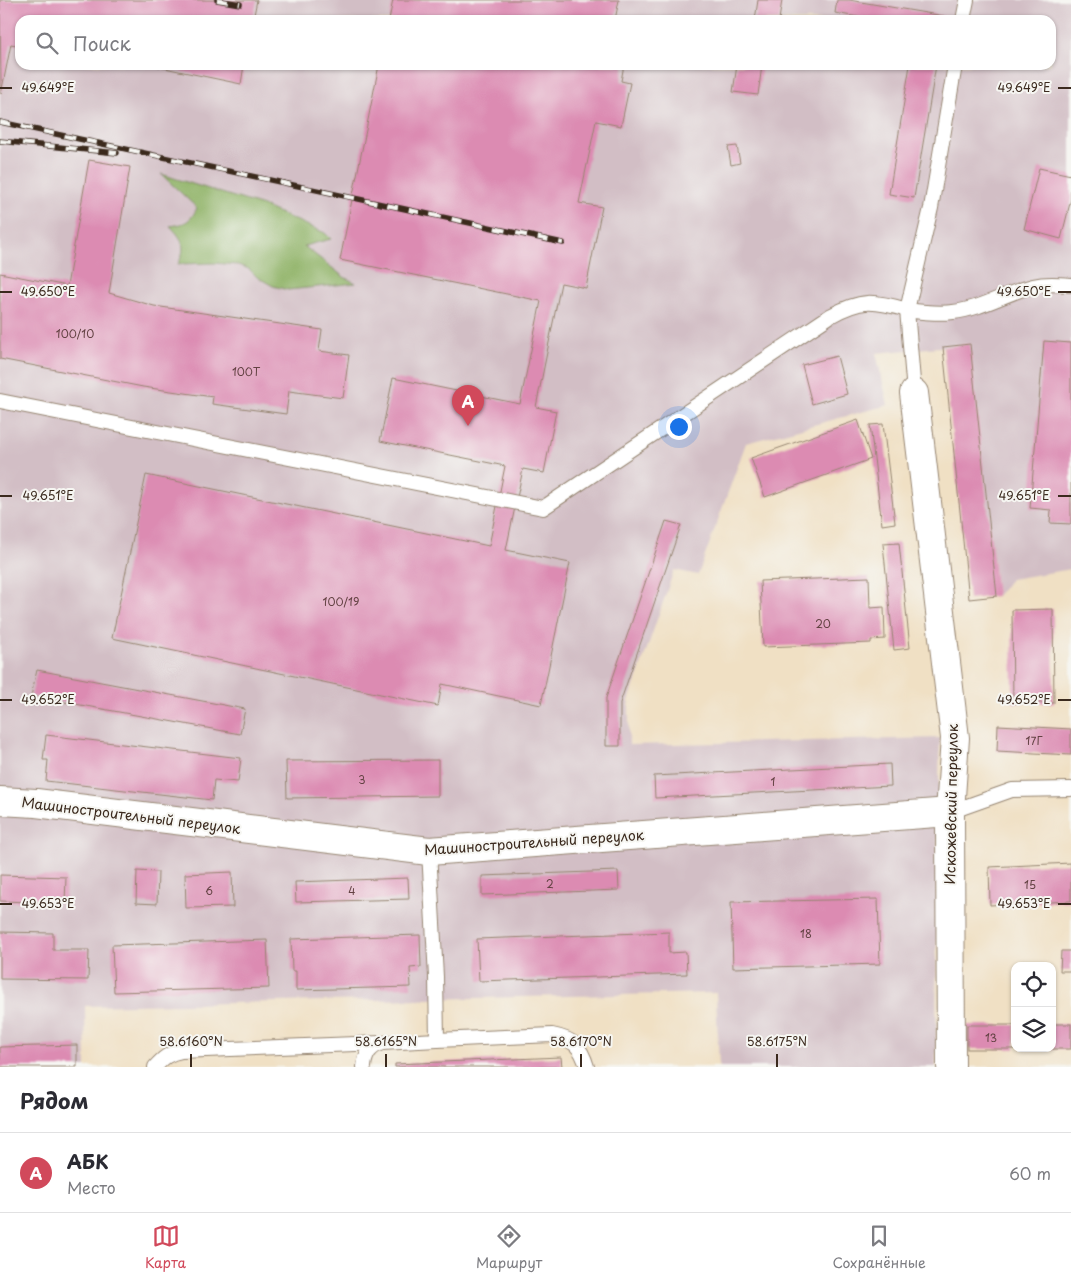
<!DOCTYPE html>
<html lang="ru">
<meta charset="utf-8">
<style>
:root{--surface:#fff;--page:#f2f2f3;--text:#2b2b33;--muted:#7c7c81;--line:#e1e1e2;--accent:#d1495b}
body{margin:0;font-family:"Playpen Sans",sans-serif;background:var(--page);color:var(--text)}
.controls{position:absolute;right:15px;bottom:15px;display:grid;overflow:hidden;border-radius:10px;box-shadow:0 1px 4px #0004}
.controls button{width:45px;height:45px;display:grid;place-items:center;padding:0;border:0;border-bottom:1px solid var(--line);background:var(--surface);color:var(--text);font:25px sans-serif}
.you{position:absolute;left:678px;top:426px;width:18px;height:18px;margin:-12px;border:4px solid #fff;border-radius:50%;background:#1a73e8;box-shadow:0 0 0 8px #1a73e833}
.badge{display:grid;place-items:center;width:32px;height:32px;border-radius:50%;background:var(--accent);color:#fff;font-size:16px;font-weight:700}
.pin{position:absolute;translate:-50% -41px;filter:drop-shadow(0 1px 2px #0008)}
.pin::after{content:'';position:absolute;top:26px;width:18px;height:15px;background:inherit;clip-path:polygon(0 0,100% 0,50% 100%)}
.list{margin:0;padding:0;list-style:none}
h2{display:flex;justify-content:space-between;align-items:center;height:65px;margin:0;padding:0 20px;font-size:21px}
h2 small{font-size:16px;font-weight:400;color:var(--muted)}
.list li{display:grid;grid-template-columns:32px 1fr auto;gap:15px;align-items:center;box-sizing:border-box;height:80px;padding:0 20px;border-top:1px solid var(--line)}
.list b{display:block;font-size:19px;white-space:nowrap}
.list p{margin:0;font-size:16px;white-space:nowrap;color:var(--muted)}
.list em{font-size:16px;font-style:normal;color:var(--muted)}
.icon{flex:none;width:28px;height:28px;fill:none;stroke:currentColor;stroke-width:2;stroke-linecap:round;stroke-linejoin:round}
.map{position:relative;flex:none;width:1071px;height:1067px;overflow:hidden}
.search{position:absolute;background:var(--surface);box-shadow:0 1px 4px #0004;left:15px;right:15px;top:15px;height:55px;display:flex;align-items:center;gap:12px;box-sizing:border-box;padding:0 18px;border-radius:15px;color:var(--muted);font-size:19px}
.sheet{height:145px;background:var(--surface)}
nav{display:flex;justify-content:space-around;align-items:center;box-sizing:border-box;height:70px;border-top:1px solid var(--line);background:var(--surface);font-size:14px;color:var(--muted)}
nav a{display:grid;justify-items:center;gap:2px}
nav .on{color:var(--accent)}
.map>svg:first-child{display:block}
</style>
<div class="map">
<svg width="1071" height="1067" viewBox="0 0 1071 1067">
<rect width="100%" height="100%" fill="#f6f6f2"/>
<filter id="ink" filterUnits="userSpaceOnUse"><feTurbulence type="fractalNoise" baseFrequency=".02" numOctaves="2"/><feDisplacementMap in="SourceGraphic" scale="10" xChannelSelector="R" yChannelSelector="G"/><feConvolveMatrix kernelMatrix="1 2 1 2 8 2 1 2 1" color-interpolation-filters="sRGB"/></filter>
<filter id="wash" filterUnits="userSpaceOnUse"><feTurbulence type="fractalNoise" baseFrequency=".0096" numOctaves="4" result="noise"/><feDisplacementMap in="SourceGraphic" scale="20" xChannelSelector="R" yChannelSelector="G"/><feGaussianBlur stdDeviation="1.12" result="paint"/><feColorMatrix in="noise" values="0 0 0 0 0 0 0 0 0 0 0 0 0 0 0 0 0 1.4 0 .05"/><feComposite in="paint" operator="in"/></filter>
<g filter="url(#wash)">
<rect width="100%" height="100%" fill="#f0e0c4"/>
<!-- industrial -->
<path fill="#d2bec5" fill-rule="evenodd" d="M 0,0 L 1071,0 L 1071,569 L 1011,579 L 997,596 L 970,344 L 876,353 L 888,405 L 746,443 L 698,575 L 674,570 L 629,701 L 629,745 L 940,738 L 937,864 L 936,1067 L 719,1067 L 716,993 L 85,1006 L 86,1067 L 0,1067 ZM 20,20 L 1051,20 L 1051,65 L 20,65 Z"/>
<!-- forest -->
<path fill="#90b368" stroke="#666e43" d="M 161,174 L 263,206 L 325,233 L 331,239 L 304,246 L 344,277 L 356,283 L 288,290 L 273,286 L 257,277 L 249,269 L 238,265 L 214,263 L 178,264 C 187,247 183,239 170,226 C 185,224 190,222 197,208 Z"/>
<g id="blocks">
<!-- building -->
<g fill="#dc8bb2">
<path d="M 0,0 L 257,0 L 253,20 L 20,20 L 20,46 L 11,44 L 1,94 Z"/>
<path d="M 393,0 L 619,0 L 615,20 L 389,20 Z"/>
<path d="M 758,0 L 782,0 L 779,20 L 755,20 Z"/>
<path d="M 837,0 L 849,0 L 944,16 L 944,20 L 875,20 L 835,13 Z"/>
<path d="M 150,65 L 244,65 L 241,84 Z"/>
<path d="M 379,65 L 624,65 L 621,81 L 630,83 L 621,126 L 596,121 L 579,203 L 602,207 L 586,288 L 561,283 L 536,407 L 556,411 L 544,473 L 523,469 L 506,550 L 570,563 L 541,705 L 442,684 L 438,706 L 112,638 L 146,475 L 489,546 L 505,466 L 380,441 L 393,378 L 520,404 L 541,301 L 340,260 Z"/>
<path d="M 737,65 L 762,65 L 758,95 L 733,92 Z"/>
<path d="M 910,65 L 936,65 L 914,198 L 889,194 Z"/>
<path d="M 737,146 L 740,163 L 731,165 L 728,147 Z"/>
<path d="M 89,160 L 130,167 L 109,293 L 154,306 L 322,330 L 319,351 L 349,355 L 343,398 L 289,391 L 286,414 L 212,404 L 213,397 L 143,387 L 0,359 L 0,273 L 67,286 Z"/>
<path d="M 1039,168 L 1071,175 L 1071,199 L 1061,239 L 1024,229 Z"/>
<path d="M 1044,341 L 1071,343 L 1071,524 L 1050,523 L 1051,510 L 1030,508 Z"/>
<path d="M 970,344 L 997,596 L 969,599 L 943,347 Z"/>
<path d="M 837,356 L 847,394 L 812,404 L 802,365 Z"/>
<path d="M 858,420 L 871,459 L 765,497 L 751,458 Z"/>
<path d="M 883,424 L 895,523 L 882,525 L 870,425 Z"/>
<path d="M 666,521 L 681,525 L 620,703 L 620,746 L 606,746 L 606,698 Z"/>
<path d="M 899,543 L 910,648 L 894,650 L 883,544 Z"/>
<path d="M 869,577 L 870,608 L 884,607 L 885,639 L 871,640 L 871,643 L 763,647 L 760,581 Z"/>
<path d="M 1053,609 L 1054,703 L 1013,703 L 1012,610 Z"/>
<path d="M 37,670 L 245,709 L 240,734 L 31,696 Z"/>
<path d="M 998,725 L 1071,729 L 1071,755 L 997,751 Z"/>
<path d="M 46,735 L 241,758 L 238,782 L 214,780 L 212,800 L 46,781 L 48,760 L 43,760 Z"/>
<path d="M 438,760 L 438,796 L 287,798 L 286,761 Z"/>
<path d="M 890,764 L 891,786 L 655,798 L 654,776 Z"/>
<path d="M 1071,863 L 1071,901 L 990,905 L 989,867 Z"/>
<path d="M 137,871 L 158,872 L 157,904 L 136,903 Z"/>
<path d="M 618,871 L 619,890 L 482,895 L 482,876 Z"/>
<path d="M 232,872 L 233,907 L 186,908 L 185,874 Z"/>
<path d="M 0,875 L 66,877 L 65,903 L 0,901 Z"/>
<path d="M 408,878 L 409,899 L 296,902 L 295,882 Z"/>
<path d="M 878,899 L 880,964 L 733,968 L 731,902 Z"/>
<path d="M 0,932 L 53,933 L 53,950 L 89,950 L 88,980 L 0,979 Z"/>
<path d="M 669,932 L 669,953 L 686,952 L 687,974 L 479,981 L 477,939 Z"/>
<path d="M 420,935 L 421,967 L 410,968 L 411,987 L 296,990 L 296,971 L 292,971 L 291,939 Z"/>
<path d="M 267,940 L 269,988 L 114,992 L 112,945 Z"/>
<path d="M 1061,951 L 1071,951 L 1071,971 L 1060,971 Z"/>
<rect x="1052" y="1024" width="19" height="25"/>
<rect x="967" y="1025" width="48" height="24"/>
<path d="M 77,1045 L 77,1067 L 0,1067 L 0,1047 Z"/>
<path d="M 561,1057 L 562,1067 L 395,1067 L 395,1064 Z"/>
</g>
</g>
</g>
<g filter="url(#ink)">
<use href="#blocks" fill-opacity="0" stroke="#968571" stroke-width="1"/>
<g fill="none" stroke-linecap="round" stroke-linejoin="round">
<!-- service casing -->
<g stroke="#968571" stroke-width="16">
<g id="service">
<path d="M 963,20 L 967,0"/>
<path d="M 914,393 L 907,310 C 922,312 937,314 953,312 C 981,309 1006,293 1033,286 C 1045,283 1058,284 1071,285"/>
<path d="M 0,401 L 543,508 L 830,316 C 861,299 873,300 907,310 L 931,208 L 955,65"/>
<path d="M 950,812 L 1012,790 L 1071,789"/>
<path d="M 437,1040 L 552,1035 C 573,1039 581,1046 587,1067"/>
<path d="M 155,1067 C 163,1058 169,1053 181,1051 L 381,1043"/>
<path d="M 364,1067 C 365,1055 370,1047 382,1043 L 437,1040 L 436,977 L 429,851"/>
</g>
</g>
<!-- minor casing -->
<g stroke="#968571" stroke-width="30">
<g id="minor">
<path d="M 914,393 L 955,738 L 950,812 L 951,1067"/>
<path d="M 0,801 L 36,803 L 429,851 L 950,812"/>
</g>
</g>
<!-- service -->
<use href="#service" stroke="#fff" stroke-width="14"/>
<!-- minor -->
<use href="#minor" stroke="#fff" stroke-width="28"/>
<!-- rail casing -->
<g stroke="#3b2a1e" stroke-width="5.5">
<g id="rail">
<path d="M 217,0 L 240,4"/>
<path d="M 0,122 L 563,243"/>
<path d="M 0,141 L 117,153"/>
</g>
</g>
<!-- rail -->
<use href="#rail" stroke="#f6f6f2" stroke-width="4" stroke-dasharray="11" stroke-linecap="butt"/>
</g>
</g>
<!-- ticks -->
<path fill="none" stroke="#3b2a1e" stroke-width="2" d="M 0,88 L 12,88M 1058,88 L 1071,88M 0,292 L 12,292M 1058,292 L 1071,292M 0,496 L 12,496M 1058,496 L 1071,496M 0,700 L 12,700M 1058,700 L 1071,700M 0,904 L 12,904M 1058,904 L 1071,904M 191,1054 L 191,1067M 386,1054 L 386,1067M 581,1054 L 581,1067M 777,1054 L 777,1067"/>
<g text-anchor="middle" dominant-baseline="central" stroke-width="4" stroke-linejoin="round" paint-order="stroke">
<!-- number labels -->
<g font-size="11" fill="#634243">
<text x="75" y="333">100/10</text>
<text x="246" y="371">100Т</text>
<text x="341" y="601">100/19</text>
<text x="823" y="623">20</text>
<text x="1034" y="740">17Г</text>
<text x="362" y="779">3</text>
<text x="773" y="781">1</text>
<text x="550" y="883">2</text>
<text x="1030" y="884">15</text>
<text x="209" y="890">6</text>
<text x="352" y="890">4</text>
<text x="806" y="933">18</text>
<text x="991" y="1037">13</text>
</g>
<!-- street labels -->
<g font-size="14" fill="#3b2a1e" stroke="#f6f6f2">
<text transform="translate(951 804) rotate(-89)">Искожевский переулок</text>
<text transform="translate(131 815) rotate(7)">Машиностроительный переулок</text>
<text transform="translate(534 842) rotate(-4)">Машиностроительный переулок</text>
</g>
</g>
<g font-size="12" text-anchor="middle" fill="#3b2a1e" stroke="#f6f6f2" stroke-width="4" stroke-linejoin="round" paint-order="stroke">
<text x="1024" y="92">49.649°E</text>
<text x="48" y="92">49.649°E</text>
<text x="1024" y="296">49.650°E</text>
<text x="48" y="296">49.650°E</text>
<text x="1024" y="500">49.651°E</text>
<text x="48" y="500">49.651°E</text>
<text x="1024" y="704">49.652°E</text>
<text x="48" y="704">49.652°E</text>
<text x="1024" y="908">49.653°E</text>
<text x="48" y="908">49.653°E</text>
<text x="191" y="1046">58.6160°N</text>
<text x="386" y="1046">58.6165°N</text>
<text x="581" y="1046">58.6170°N</text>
<text x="777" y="1046">58.6175°N</text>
</g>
</svg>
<div class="controls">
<button><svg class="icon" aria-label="locate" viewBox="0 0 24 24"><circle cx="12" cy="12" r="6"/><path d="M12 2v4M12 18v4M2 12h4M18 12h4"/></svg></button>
<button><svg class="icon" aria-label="layers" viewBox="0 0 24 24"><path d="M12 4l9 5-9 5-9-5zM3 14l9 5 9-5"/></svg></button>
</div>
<div class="you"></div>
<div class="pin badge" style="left:468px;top:426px">A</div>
<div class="search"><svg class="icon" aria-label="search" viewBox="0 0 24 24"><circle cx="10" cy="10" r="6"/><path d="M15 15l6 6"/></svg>Поиск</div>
</div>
<section class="sheet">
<h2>Рядом<small></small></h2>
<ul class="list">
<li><span class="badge">A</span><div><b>АБК</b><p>Место</p></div><em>60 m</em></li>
</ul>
</section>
<nav>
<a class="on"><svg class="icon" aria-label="map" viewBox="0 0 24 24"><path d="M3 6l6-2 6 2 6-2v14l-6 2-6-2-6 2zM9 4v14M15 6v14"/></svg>Карта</a>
<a><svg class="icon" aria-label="directions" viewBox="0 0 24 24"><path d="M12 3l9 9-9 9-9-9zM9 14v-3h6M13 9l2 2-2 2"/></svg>Маршрут</a>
<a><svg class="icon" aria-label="saved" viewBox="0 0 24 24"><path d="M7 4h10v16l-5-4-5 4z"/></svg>Сохранённые</a>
</nav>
